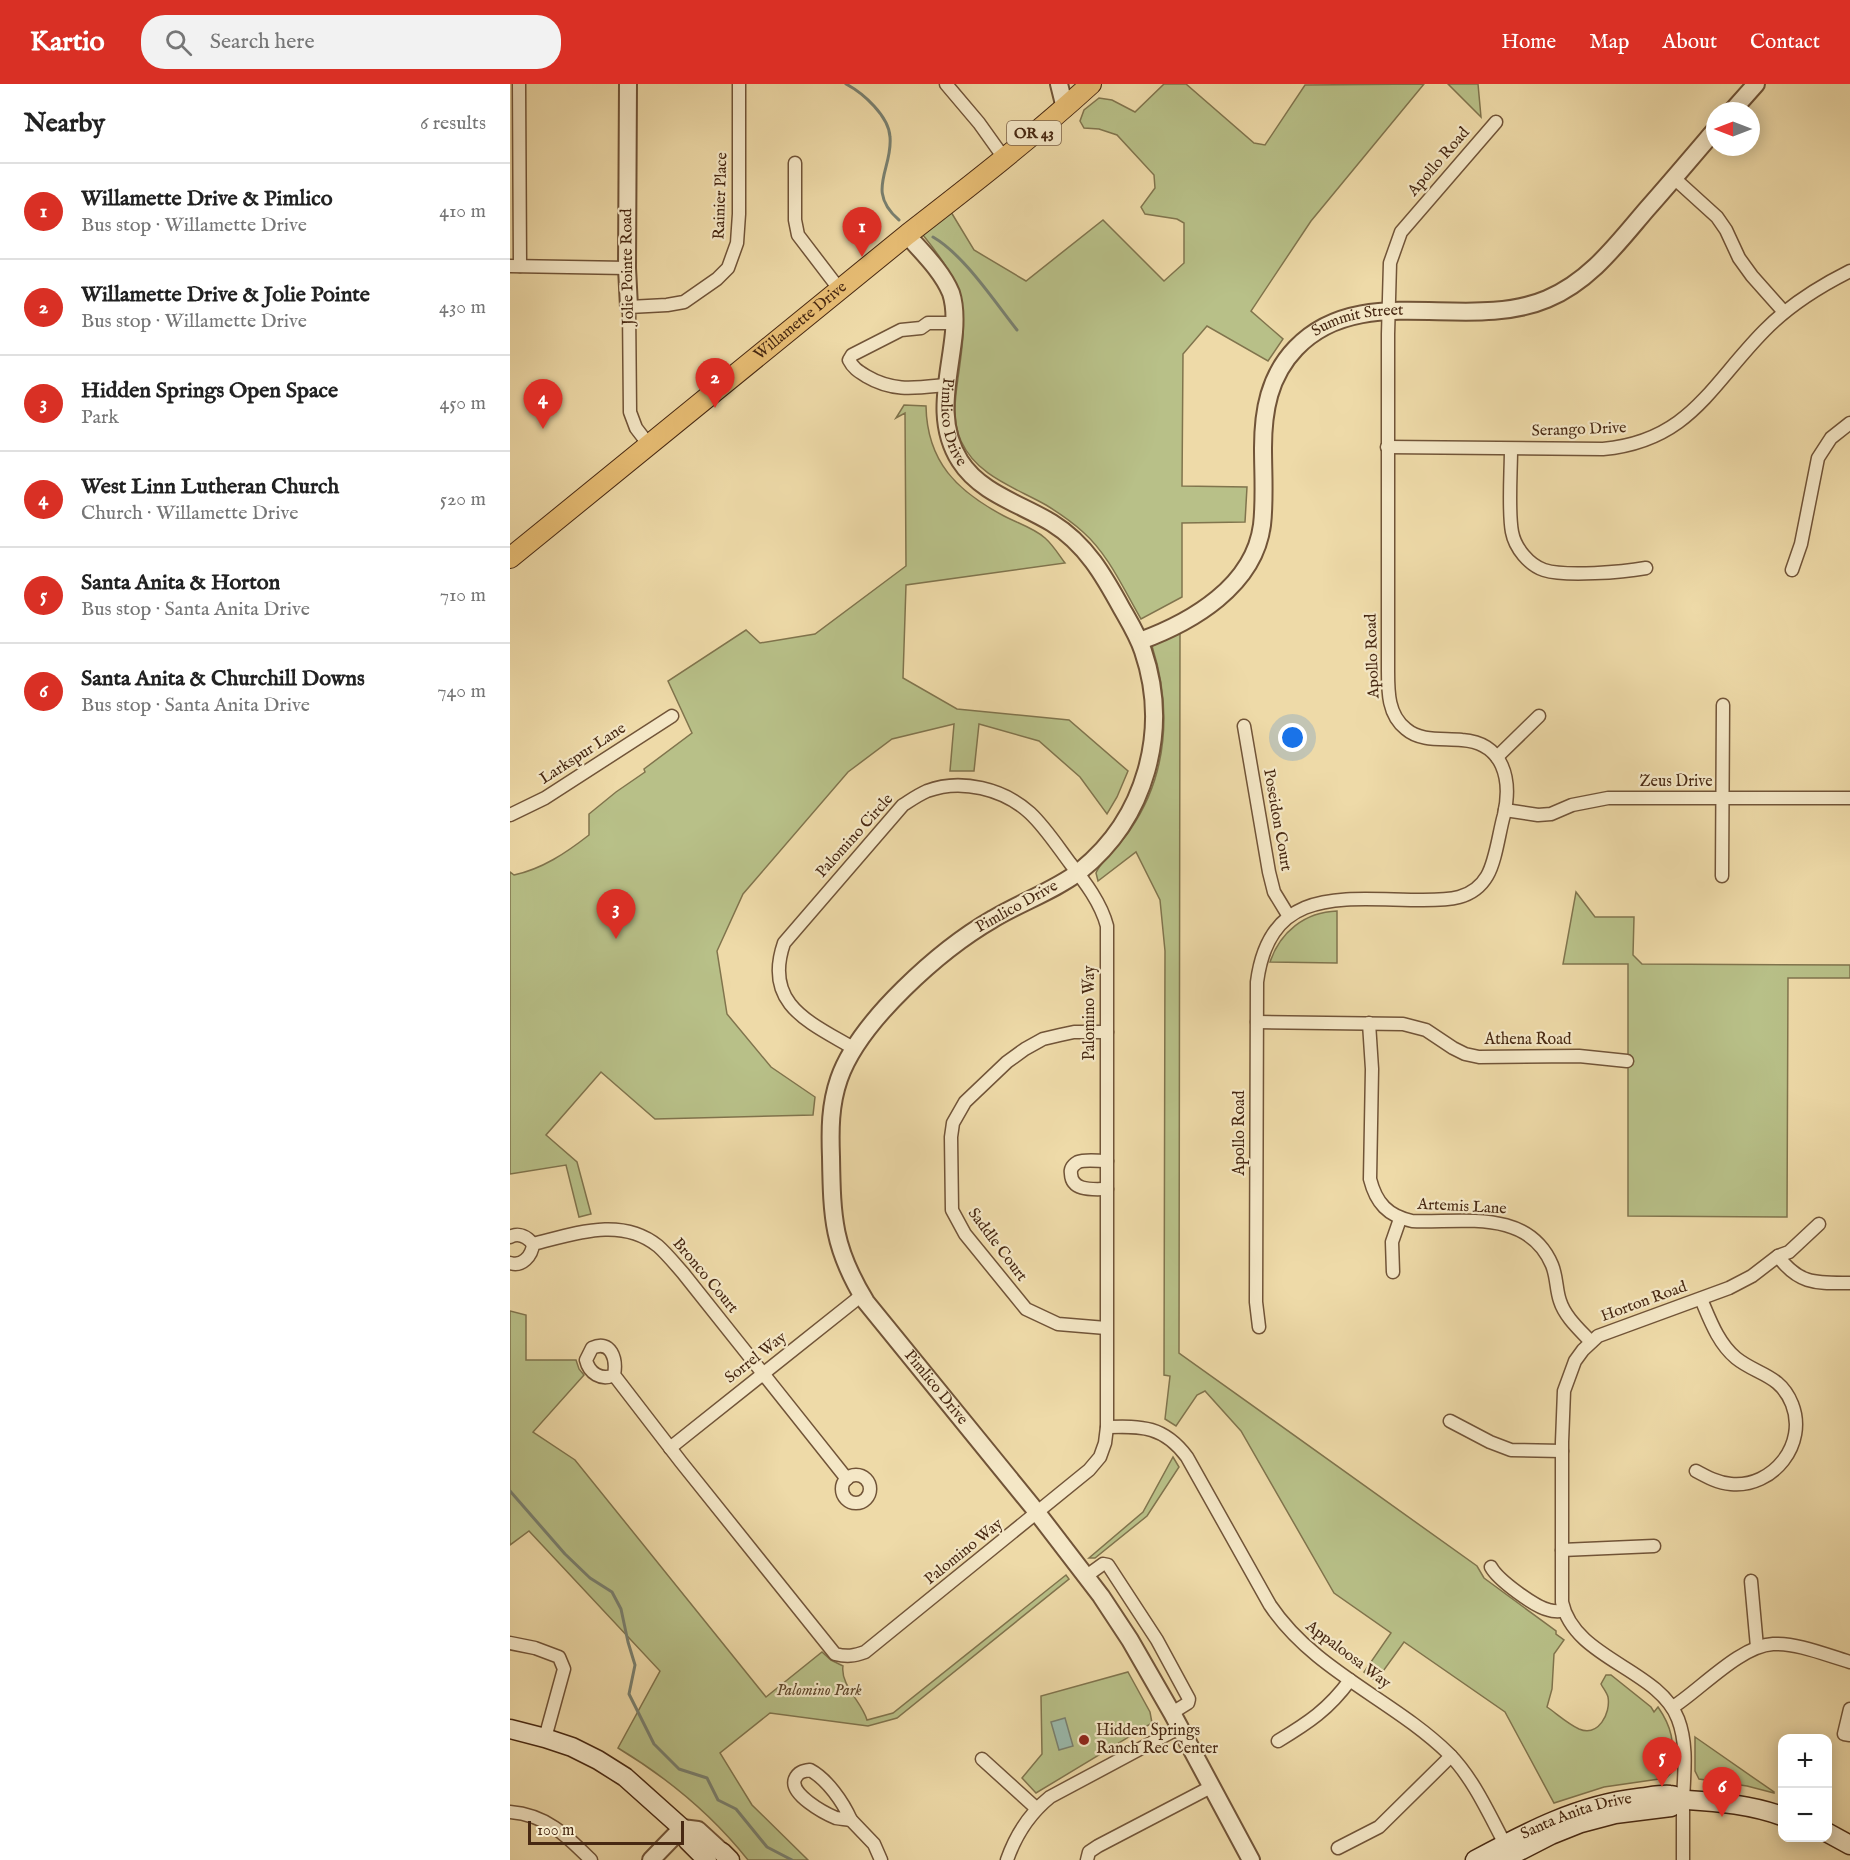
<!DOCTYPE html>
<meta charset="utf-8">
<style>
:root{--surface:#fff;--page:#f2f2f2;--text:#222;--muted:#767676;--line:#e0e0e0;--accent:#d93025}
body{margin:0;font-family:"IM FELL English",serif;background:var(--page);color:var(--text)}
.controls{position:absolute;right:18px;bottom:18px;display:grid;overflow:hidden;border-radius:12px;box-shadow:0 3px 15px #0003}
.controls button{width:54px;height:54px;display:grid;place-items:center;padding:0;border:0;border-bottom:2px solid var(--line);background:var(--surface);color:var(--text);font:30px sans-serif}
.compass{position:absolute;left:1196px;top:18px;width:54px;height:54px;border-radius:50%;background:var(--surface);box-shadow:0 3px 15px #0003;rotate:270deg}
.scale{position:absolute;left:18px;bottom:15px;width:156px;box-sizing:border-box;padding-left:6px;border:3px solid #472812;border-top:0;font-size:16px;line-height:21px;white-space:nowrap;color:#472812;-webkit-text-stroke:4px #f4e7c6;paint-order:stroke}
.you{position:absolute;left:783px;top:654px;width:21px;height:21px;margin:-15px;border:4px solid #fff;border-radius:50%;background:#1a73e8;box-shadow:0 0 0 9px #1a73e833}
.badge{display:grid;place-items:center;width:39px;height:39px;border-radius:50%;background:var(--accent);color:#fff;font-size:20px;font-weight:700}
.pin{position:absolute;translate:-50% -50px;filter:drop-shadow(0 2px 3px #0008)}
.pin::after{content:'';position:absolute;top:32px;width:21px;height:18px;background:inherit;clip-path:polygon(0 0,100% 0,50% 100%)}
.list{margin:0;padding:0;list-style:none}
h2{display:flex;justify-content:space-between;align-items:center;height:78px;margin:0;padding:0 24px;font-size:26px}
h2 small{font-size:20px;font-weight:400;color:var(--muted)}
.list li{display:grid;grid-template-columns:39px 1fr auto;gap:18px;align-items:center;box-sizing:border-box;height:96px;padding:0 24px;border-top:2px solid var(--line)}
.list b{display:block;font-size:22px;white-space:nowrap}
.list p{margin:0;font-size:20px;white-space:nowrap;color:var(--muted)}
.list em{font-size:20px;font-style:normal;color:var(--muted)}
.icon{flex:none;width:33px;height:33px;fill:none;stroke:currentColor;stroke-width:2;stroke-linecap:round;stroke-linejoin:round}
.map{position:relative;flex:none;width:1340px;height:1776px;overflow:hidden}
header{display:flex;align-items:center;gap:36px;box-sizing:border-box;height:84px;padding:0 30px;background:var(--accent);color:#fff}
header strong{font-size:28px}
nav{display:flex;gap:33px;margin-inline-start:auto;font-size:21px}
.search{width:420px;height:54px;background:var(--page);display:flex;align-items:center;gap:15px;box-sizing:border-box;padding:0 21px;border-radius:24px;color:var(--muted);font-size:22px}
main{display:flex}
aside{flex:1;background:var(--surface)}
.map>svg:first-child{display:block}
</style>
<header>
<strong>Kartio</strong>
<div class="search"><svg class="icon" aria-label="search" viewBox="0 0 24 24"><circle cx="10" cy="10" r="6"/><path d="M15 15l6 6"/></svg>Search here</div>
<nav><a>Home</a><a>Map</a><a>About</a><a>Contact</a></nav>
</header>
<main>
<aside>
<h2>Nearby<small>6 results</small></h2>
<ul class="list">
<li><span class="badge">1</span><div><b>Willamette Drive &amp; Pimlico</b><p>Bus stop · Willamette Drive</p></div><em>410 m</em></li>
<li><span class="badge">2</span><div><b>Willamette Drive &amp; Jolie Pointe</b><p>Bus stop · Willamette Drive</p></div><em>430 m</em></li>
<li><span class="badge">3</span><div><b>Hidden Springs Open Space</b><p>Park</p></div><em>450 m</em></li>
<li><span class="badge">4</span><div><b>West Linn Lutheran Church</b><p>Church · Willamette Drive</p></div><em>520 m</em></li>
<li><span class="badge">5</span><div><b>Santa Anita &amp; Horton</b><p>Bus stop · Santa Anita Drive</p></div><em>710 m</em></li>
<li><span class="badge">6</span><div><b>Santa Anita &amp; Churchill Downs</b><p>Bus stop · Santa Anita Drive</p></div><em>740 m</em></li>
</ul>
</aside>
<div class="map">
<svg width="1340" height="1776" viewBox="0 0 1340 1776">
<rect width="100%" height="100%" fill="#eedaa8"/>
<filter id="stains"><feTurbulence type="fractalNoise" baseFrequency=".00333" numOctaves="4"/><feColorMatrix values="0 0 0 0 .2 0 0 0 0 .09 0 0 0 0 .02 0 0 0 .5 -.17"/></filter>
<radialGradient id="worn" r=".72"><stop offset=".6" stop-color="#630" stop-opacity="0"/><stop offset="1" stop-color="#630" stop-opacity=".3"/></radialGradient>
<!-- green -->
<g fill="#b8c088" stroke="#80744d" stroke-width="1.5">
<path d="M 654,0 L 676,0 L 744,59 L 755,61 L 795,1 L 914,0 L 801,137 L 741,227 L 773,255 L 758,277 L 697,242 L 673,270 L 672,402 L 737,403 L 735,438 L 672,439 L 672,513 L 631,535 C 614,506 599,471 573,448 C 562,438 549,429 536,421 C 504,403 467,392 451,357 C 442,336 445,315 448,294 C 458,225 458,207 413,151 L 441,128 L 464,166 L 516,197 L 593,136 L 654,197 L 674,179 L 674,139 L 667,135 L 635,130 L 631,123 L 645,104 L 644,91 L 607,51 L 589,45 L 574,44 L 570,37 L 574,26 L 589,14 L 602,16 L 625,28 Z"/>
<path d="M 938,0 L 968,0 L 971,33 Z"/>
<path d="M 394,321 L 416,322 C 417,378 447,407 494,432 C 507,439 524,444 535,454 C 543,461 549,471 555,479 L 396,501 L 393,594 L 447,625 L 559,636 L 618,687 L 607,713 L 597,730 L 570,693 L 529,657 L 469,640 L 464,687 L 440,687 L 444,640 L 382,655 L 338,688 L 233,810 L 207,867 L 217,930 L 261,983 L 305,1013 L 303,1031 L 145,1035 L 91,988 L 36,1051 L 67,1078 L 81,1130 L 69,1133 L 56,1081 L 0,1090 L 0,788 L 4,791 C 32,785 56,769 79,751 L 79,730 L 106,708 L 135,688 L 134,685 L 182,649 L 158,597 L 236,546 L 250,559 L 305,550 L 396,482 L 395,329 L 386,334 Z"/>
<path d="M 670,547 L 669,1269 L 967,1482 L 974,1494 L 1046,1547 L 1046,1550 L 1054,1556 L 1044,1570 L 1042,1605 L 1037,1623 C 1047,1630 1058,1640 1069,1645 C 1088,1653 1101,1630 1098,1613 C 1097,1609 1093,1604 1091,1600 L 1096,1591 L 1101,1591 L 1141,1623 L 1144,1628 L 1148,1623 C 1164,1646 1163,1659 1163,1687 L 1156,1694 L 1094,1703 L 1044,1719 L 995,1628 L 894,1558 L 866,1597 L 854,1588 L 881,1549 L 824,1509 L 731,1347 L 695,1307 L 687,1311 L 666,1342 L 655,1335 L 660,1292 L 654,1291 L 655,867 L 650,816 L 626,768 L 588,797 L 586,789 C 590,778 612,759 620,746 C 658,691 662,624 642,562 Z"/>
<path d="M 1066,808 L 1085,833 L 1124,833 L 1123,871 L 1132,880 L 1340,881 L 1340,894 L 1278,894 L 1277,1133 L 1118,1132 L 1118,880 L 1053,880 Z"/>
<path d="M 827,827 L 827,879 L 760,878 C 770,848 795,828 827,827 Z"/>
<path d="M 0,1227 L 16,1231 L 16,1276 L 66,1276 L 69,1285 L 74,1291 L 23,1348 L 65,1376 L 256,1613 L 312,1568 L 321,1576 L 333,1582 C 330,1601 352,1618 357,1636 L 383,1629 L 556,1491 L 559,1495 L 387,1634 L 358,1642 L 260,1629 L 210,1669 L 242,1721 L 298,1776 L 238,1776 C 203,1732 156,1693 108,1664 L 150,1587 L 19,1447 L 0,1461 Z"/>
<path d="M 663,1373 L 669,1383 L 637,1432 L 585,1474 L 579,1474 L 633,1428 Z"/>
<path d="M 618,1588 L 640,1628 L 642,1639 L 526,1709 L 512,1694 L 532,1670 L 531,1612 Z"/>
<path d="M 1185,1653 L 1264,1708 L 1264,1709 L 1237,1702 L 1189,1695 L 1185,1687 Z"/>
</g>
<!-- water -->
<path fill="#9abaae" stroke="#798070" stroke-width="1.5" d="M 555,1634 L 563,1662 L 549,1666 L 541,1638 Z"/>
<g fill="none" stroke-linecap="round" stroke-linejoin="round">
<!-- stream -->
<g stroke="#798070" stroke-width="3">
<path d="M 336,0 C 353,9 379,32 380,53 C 383,85 355,107 389,136"/>
<path d="M 423,153 C 454,171 484,217 507,246"/>
<path d="M 0,1407 L 55,1470 L 80,1494 L 102,1508 L 111,1525 L 118,1558 L 125,1581 L 119,1610 L 144,1660 L 169,1685 L 197,1694 L 208,1716 L 226,1725 L 257,1763 L 282,1776"/>
</g>
<!-- minor casing -->
<g stroke="#715438" stroke-width="15">
<g id="minor">
<path d="M 9,0 L 10,182"/>
<path d="M 436,0 L 469,39 L 494,74"/>
<path d="M 285,79 L 285,136 L 288,151 L 330,206"/>
<path d="M 1164,94 L 1207,133 L 1216,146 L 1229,174 L 1242,192 L 1274,228"/>
<path d="M 0,182 L 117,184"/>
<path d="M 435,301 C 405,304 383,308 356,292 C 348,287 343,284 339,276 L 342,271 L 391,246 L 411,244 L 418,239 L 444,239"/>
<path d="M 139,361 L 126,344 L 120,328 L 119,223 L 157,221 L 174,218 L 207,195 L 218,184 L 227,159 L 229,130 L 229,0"/>
<path d="M 877,363 L 1093,365 C 1179,357 1200,302 1254,247 C 1279,221 1308,203 1340,187"/>
<path d="M 1001,365 C 1001,388 998,427 1002,448 C 1005,464 1019,481 1034,486 C 1056,493 1113,488 1136,484"/>
<path d="M 1282,486 L 1291,460 L 1308,374 L 1321,354 L 1340,339"/>
<path d="M 734,642 L 759,788 L 764,808 L 778,831"/>
<path d="M 987,673 L 1029,632"/>
<path d="M 995,726 L 1028,731 L 1041,730 L 1062,721 L 1098,714 L 1340,714"/>
<path d="M 0,731 L 35,714 L 162,632"/>
<path d="M 1212,792 L 1213,621"/>
<path d="M 747,938 L 893,940 L 916,946 L 943,964 L 955,970 L 969,973 L 1069,972 L 1117,977"/>
<path d="M 859,939 L 862,985 L 860,1095 C 866,1119 878,1132 902,1137 C 952,1139 1018,1124 1042,1181 C 1047,1193 1046,1206 1050,1217 C 1055,1233 1070,1246 1081,1258"/>
<path d="M 597,1077 C 588,1077 575,1075 568,1078 C 563,1081 560,1085 561,1090 C 562,1108 584,1105 597,1105"/>
<path d="M 0,1153 C 9,1148 17,1153 23,1160"/>
<path d="M 23,1160 C 64,1150 111,1132 148,1162 C 157,1170 165,1180 173,1189 L 337,1395"/>
<path d="M 1268,1172 C 1289,1201 1307,1199 1340,1199"/>
<path d="M 0,1179 C 12,1183 22,1172 23,1160"/>
<path d="M 883,1188 L 882,1158 L 890,1135"/>
<path d="M 749,1243 L 746,1218 L 747,898 C 760,799 837,816 913,816 C 938,816 963,816 977,792 C 986,777 989,748 994,731 C 1002,696 994,659 952,656 C 933,654 911,658 896,645 C 878,631 878,608 878,587 L 878,250 L 880,179 L 891,148 L 986,38"/>
<path d="M 596,1244 L 548,1240 L 516,1225 L 503,1209 L 455,1150 L 442,1126 L 441,1053 L 443,1039 L 455,1018 L 497,978 L 515,965 L 533,955 L 550,951 L 564,948 L 597,948"/>
<path d="M 104,1291 C 91,1297 79,1289 76,1276 L 82,1264 C 101,1255 107,1275 104,1291 L 171,1378 L 325,1570 C 337,1573 344,1572 355,1568 L 579,1386 L 590,1373 L 595,1359 L 597,1343 L 597,842 C 591,819 575,798 560,779 C 548,763 535,743 520,729 C 494,705 451,694 417,707 C 408,711 401,716 393,721 L 274,859 C 253,920 299,938 343,964"/>
<path d="M 940,1337 L 980,1358 L 1001,1366 L 1052,1367"/>
<path d="M 597,1343 C 632,1342 654,1342 677,1373 L 760,1521 C 804,1587 884,1616 939,1670 C 963,1694 979,1730 995,1760"/>
<path d="M 160,1364 L 352,1211"/>
<path d="M 1186,1387 C 1197,1393 1208,1399 1221,1400 C 1263,1404 1298,1360 1282,1320 C 1270,1290 1247,1291 1226,1274 C 1208,1259 1200,1236 1191,1215"/>
<circle cx="346" cy="1405" r="14"/>
<path d="M 1052,1466 L 1144,1462"/>
<path d="M 981,1483 C 988,1496 1025,1523 1039,1526 C 1044,1528 1049,1527 1054,1527"/>
<path d="M 575,1493 L 593,1480 L 598,1481 L 647,1556 L 679,1615 L 678,1619 L 662,1629"/>
<path d="M 1241,1497 L 1247,1563"/>
<path d="M 0,1559 L 25,1564 L 49,1573 L 54,1585 L 35,1654"/>
<path d="M 1163,1623 C 1191,1605 1230,1562 1263,1560 C 1288,1559 1316,1571 1340,1578"/>
<path d="M 1340,1625 L 1334,1650 L 1340,1651"/>
<path d="M 768,1657 C 798,1639 819,1625 840,1596"/>
<path d="M 472,1675 L 526,1724"/>
<path d="M 300,1686 C 317,1695 333,1718 341,1736 C 336,1735 331,1735 326,1734 C 314,1729 279,1710 285,1695 C 288,1688 293,1687 300,1686 Z"/>
<path d="M 0,1728 C 37,1731 57,1752 81,1776"/>
<path d="M 341,1736 L 364,1760 L 371,1776"/>
<path d="M 828,1764 L 869,1743 L 941,1672"/>
<path d="M 497,1776 C 506,1750 519,1730 540,1713 L 669,1644"/>
<path d="M 577,1776 L 579,1768 L 588,1762 L 701,1703"/>
<path d="M 1173,1776 C 1173,1756 1173,1736 1173,1717 C 1174,1690 1178,1661 1168,1635 C 1149,1585 1064,1575 1052,1518 L 1052,1358 L 1054,1307 L 1065,1277 L 1073,1266 L 1088,1252 L 1219,1204 L 1242,1192 L 1268,1172 L 1279,1168 L 1309,1140"/>
</g>
</g>
<!-- tertiary casing -->
<g stroke="#715438" stroke-width="20">
<g id="tertiary">
<path d="M 118,0 L 117,184 L 119,223"/>
<path d="M 549,0 L 555,24"/>
<path d="M 1222,27 L 1246,0"/>
<path id="s1" d="M 397,151 C 412,168 432,187 441,209 C 445,221 445,235 444,248 C 440,292 424,336 450,377 C 470,409 511,420 542,439 C 576,460 594,492 612,525 C 620,539 628,552 633,567 C 660,646 636,734 570,787 C 546,806 509,819 483,835 C 431,865 349,937 329,995 C 320,1021 320,1046 321,1073 C 322,1135 323,1164 356,1218 L 522,1422 L 591,1512 L 620,1556 L 662,1629 L 741,1776"/>
<path id="s2" d="M 630,557 C 682,538 744,502 752,441 C 755,416 753,389 753,364 C 753,327 759,292 786,264 C 851,196 957,249 1037,215 C 1080,197 1107,160 1137,125 C 1160,99 1182,73 1205,46"/>
<path d="M 141,1776 L 172,1744 L 188,1746 L 212,1768"/>
</g>
</g>
<!-- secondary casing -->
<g stroke="#472812" stroke-width="21">
<g id="secondary">
<path d="M 0,1645 L 35,1654 L 62,1663 L 88,1676 L 115,1693 L 172,1744 L 178,1757 L 197,1776"/>
<path d="M 1318,1749 L 1340,1761"/>
<path d="M 212,1768 L 220,1776"/>
<path id="s3" d="M 965,1776 C 1017,1748 1068,1721 1128,1714 C 1138,1713 1150,1710 1160,1711 C 1166,1711 1171,1716 1177,1716 C 1210,1718 1241,1721 1272,1732"/>
<path d="M 992,1776 L 1041,1751 L 1071,1739 L 1105,1730 L 1161,1723 L 1173,1716"/>
</g>
</g>
<!-- primary casing -->
<g stroke="#472812" stroke-width="22">
<g id="primary">
<path id="s4" d="M 0,474 L 398,150 C 460,102 523,53 581,0"/>
</g>
</g>
<!-- minor -->
<use href="#minor" stroke="#f4e7c6" stroke-width="12"/>
<!-- tertiary -->
<use href="#tertiary" stroke="#f4e7c6" stroke-width="16"/>
<!-- secondary -->
<use href="#secondary" stroke="#f4e7c6" stroke-width="18"/>
<!-- primary -->
<use href="#primary" stroke="#e7bd74" stroke-width="20"/>
</g>
<!-- markers -->
<circle fill="#8f2418" stroke="#f4e7c6" stroke-width="2" cx="574" cy="1656" r="6"/>
<g text-anchor="middle" dominant-baseline="central" stroke-width="4.5" stroke-linejoin="round" paint-order="stroke">
<!-- shield labels -->
<rect fill="#f4e7c6" stroke="#7b6148" stroke-width="1.5" x="497" y="37" width="54" height="24" rx="4.5"/>
<g font-size="15" font-weight="bold" fill="#472812">
<text x="524" y="49">OR 43</text>
</g>
<!-- street labels -->
<g font-size="16" fill="#472812" stroke="#f4e7c6">
<text transform="translate(929 78) rotate(-49)">Apollo Road</text>
<text transform="translate(211 112) rotate(-88)">Rainier Place</text>
<text transform="translate(118 183) rotate(-91)">Jolie Pointe Road</text>
<text stroke="none"><textPath href="#s4" startOffset="375">Willamette Drive</textPath></text>
<text stroke="none"><textPath href="#s2" startOffset="432">Summit Street</textPath></text>
<text stroke="none"><textPath href="#s1" startOffset="204">Pimlico Drive</textPath></text>
<text transform="translate(1069 346) rotate(-2)">Serango Drive</text>
<text transform="translate(863 572) rotate(-92)">Apollo Road</text>
<text transform="translate(73 670) rotate(-33)">Larkspur Lane</text>
<text x="1166" y="698">Zeus Drive</text>
<text transform="translate(767 736) rotate(80)">Poseidon Court</text>
<text transform="translate(345 752) rotate(-48)">Palomino Circle</text>
<text transform="translate(507 823) rotate(-29)">Pimlico Drive</text>
<text transform="translate(580 929) rotate(-90)">Palomino Way</text>
<text x="1018" y="956">Athena Road</text>
<text transform="translate(730 1049) rotate(-90)">Apollo Road</text>
<text transform="translate(952 1123) rotate(3)">Artemis Lane</text>
<text transform="translate(487 1161) rotate(53)">Saddle Court</text>
<text transform="translate(195 1192) rotate(50)">Bronco Court</text>
<text transform="translate(1134 1218) rotate(-20)">Horton Road</text>
<text transform="translate(246 1274) rotate(-38)">Sorrel Way</text>
<text stroke="none"><textPath href="#s1" startOffset="1426">Pimlico Drive</textPath></text>
<text transform="translate(454 1468) rotate(-39)">Palomino Way</text>
<text transform="translate(838 1571) rotate(37)">Appaloosa Way</text>
<text stroke="none"><textPath href="#s3" startOffset="111">Santa Anita Drive</textPath></text>
</g>
<!-- park labels -->
<g font-size="16" font-style="italic" fill="#5e462a" stroke="#f4e7c6">
<text x="309" y="1607">Palomino Park</text>
</g>
<!-- poi labels -->
<g font-size="16" fill="#472812" stroke="#f4e7c6" text-anchor="start">
<text x="586" y="1647">Hidden Springs<tspan x="586" dy="18">Ranch Rec Center</tspan></text>
</g>
</g>
<rect width="100%" height="100%" filter="url(#stains)"/>
<rect width="100%" height="100%" fill="url(#worn)"/>
</svg>
<div class="controls">
<button>+</button>
<button>−</button>
</div>
<svg class="compass" viewBox="-18 -18 36 36"><path d="M0-13l5 13h-10z" fill="#e53935"/><path d="M0 13l5-13h-10z" fill="#767676"/></svg>
<div class="scale">100 m</div>
<div class="you"></div>
<div class="pin badge" style="left:352px;top:173px">1</div>
<div class="pin badge" style="left:205px;top:324px">2</div>
<div class="pin badge" style="left:106px;top:855px">3</div>
<div class="pin badge" style="left:33px;top:345px">4</div>
<div class="pin badge" style="left:1152px;top:1703px">5</div>
<div class="pin badge" style="left:1212px;top:1733px">6</div>
</div>
</main>
